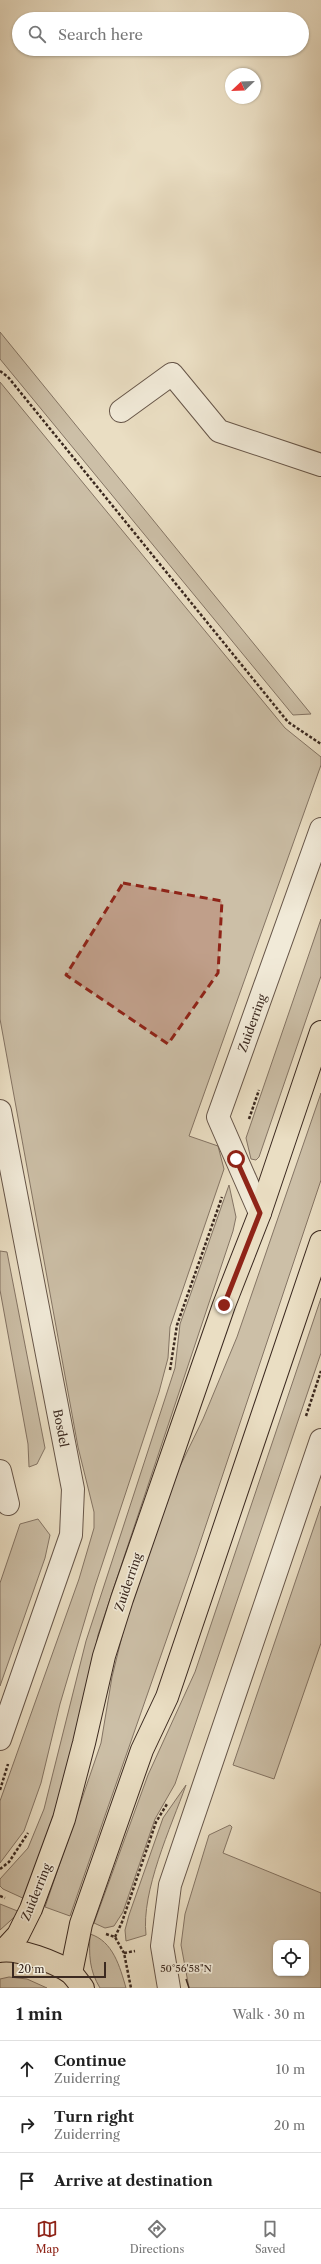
<!DOCTYPE html>
<meta charset="utf-8">
<style>
:root{--surface:#fff;--page:#f6f6f6;--text:#222;--muted:#767676;--line:#e0e0e0;--accent:#8f2418}
body{margin:0;font-family:"Libre Caslon Text",serif;background:var(--page);color:var(--text)}
.controls{position:absolute;right:12px;bottom:12px;display:grid;overflow:hidden;border-radius:8px;box-shadow:0 1px 3px #0004}
.controls button{width:36px;height:36px;display:grid;place-items:center;padding:0;border:0;border-bottom:1px solid var(--line);background:var(--surface);color:var(--text);font:20px sans-serif}
.compass{position:absolute;left:225px;top:68px;width:36px;height:36px;border-radius:50%;background:var(--surface);box-shadow:0 1px 3px #0004;rotate:247deg}
.scale{position:absolute;left:12px;bottom:10px;width:94px;box-sizing:border-box;padding-left:4px;border:2px solid #3b2920;border-top:0;font-size:11px;line-height:14px;white-space:nowrap;color:#3b2920;-webkit-text-stroke:3px #f1ead8;paint-order:stroke}
.stop{position:absolute;width:12px;height:12px;margin:-9px;border:3px solid #8f2418;border-radius:50%;background:#fff}
.stop.end{background:#8f2418;border-color:#fff;box-shadow:0 1px 4px #0008}
.list{margin:0;padding:0;list-style:none}
h2{display:flex;justify-content:space-between;align-items:center;height:52px;margin:0;padding:0 16px;font-size:17px}
h2 small{font-size:13px;font-weight:400;color:var(--muted)}
.list li{display:grid;grid-template-columns:26px 1fr auto;gap:12px;align-items:center;box-sizing:border-box;height:56px;padding:0 16px;border-top:1px solid var(--line)}
.list b{display:block;font-size:15px;white-space:nowrap}
.list p{margin:0;font-size:13px;white-space:nowrap;color:var(--muted)}
.list em{font-size:13px;font-style:normal;color:var(--muted)}
.icon{flex:none;width:22px;height:22px;fill:none;stroke:currentColor;stroke-width:2;stroke-linecap:round;stroke-linejoin:round}
.map{position:relative;flex:none;width:321px;height:1988px;overflow:hidden}
.search{position:absolute;background:var(--surface);box-shadow:0 1px 3px #0004;left:12px;right:12px;top:12px;height:44px;display:flex;align-items:center;gap:10px;box-sizing:border-box;padding:0 14px;border-radius:22px;color:var(--muted);font-size:15px}
.sheet{height:220px;background:var(--surface)}
nav{display:flex;justify-content:space-around;align-items:center;box-sizing:border-box;height:56px;border-top:1px solid var(--line);background:var(--surface);font-size:11px;color:var(--muted)}
nav a{display:grid;justify-items:center;gap:2px}
nav .on{color:var(--accent)}
.map>svg:first-child{display:block}
</style>
<div class="map">
<svg width="321" height="1988" viewBox="0 0 321 1988">
<rect width="100%" height="100%" fill="#eadec3"/>
<filter id="stains"><feTurbulence type="fractalNoise" baseFrequency=".005" numOctaves="4"/><feColorMatrix values="0 0 0 0 .2 0 0 0 0 .09 0 0 0 0 .02 0 0 0 .5 -.17"/></filter>
<radialGradient id="worn" r=".72"><stop offset=".6" stop-color="#630" stop-opacity="0"/><stop offset="1" stop-color="#630" stop-opacity=".3"/></radialGradient>
<!-- green -->
<g fill="#ccbfa7" stroke="#847464" fill-rule="evenodd">
<path d="M 0,332 L 311,714 L 293,715 L 0,359 Z"/>
<path d="M 0,382 L 285,728 L 321,757 L 321,765 L 189,1136 L 218,1146 L 224,1169 L 170,1327 L 168,1358 L 159,1392 L 95,1586 L 60,1704 L 41,1783 L 24,1831 L 0,1863 L 0,1801 L 79,1579 L 94,1528 L 94,1512 L 78,1447 L 0,1019 Z"/>
<path d="M 321,919 L 321,976 L 259,1157 L 256,1160 L 251,1159 L 246,1138 Z"/>
<path d="M 321,1093 L 321,1180 L 196,1555 L 70,1916 L 45,1907 L 101,1743 L 112,1677 L 129,1608 L 169,1489 L 203,1419 L 237,1337 Z"/>
<path d="M 229,1185 L 236,1217 L 233,1231 L 98,1635 L 78,1738 L 27,1900 L 3,1889 L 0,1886 L 0,1879 L 28,1848 L 44,1809 L 86,1641 L 175,1368 L 180,1324 Z"/>
<path d="M 0,1251 L 7,1252 L 45,1448 L 37,1464 L 29,1467 L 28,1444 L 0,1290 Z"/>
<path d="M 321,1298 L 321,1353 L 175,1784 L 155,1819 L 123,1912 L 114,1926 L 105,1928 L 94,1923 L 148,1775 L 195,1672 Z"/>
<path d="M 321,1506 L 321,1643 L 274,1779 L 233,1765 Z"/>
<path d="M 38,1519 L 50,1535 L 45,1558 L 0,1686 L 0,1583 L 20,1524 Z"/>
<path d="M 186,1785 C 171,1827 141,1891 146,1935 L 126,1941 L 125,1930 L 129,1915 L 163,1818 Z"/>
<path d="M 230,1825 L 232,1827 L 223,1853 L 321,1893 L 321,1988 L 189,1988 L 181,1945 L 185,1914 L 209,1835 ZM 276,1943 L 306,1943 L 306,1973 L 276,1973 Z"/>
<path d="M 0,1904 L 20,1912 L 0,1930 Z"/>
<path d="M 90,1934 C 113,1941 120,1967 126,1988 L 100,1988 C 89,1970 89,1955 90,1934 Z"/>
<path d="M 9,1977 L 27,1979 L 47,1988 L 0,1988 L 0,1979 Z"/>
</g>
<g fill="none" stroke-linecap="round" stroke-linejoin="round">
<!-- minor casing -->
<g stroke="#675649" stroke-width="24">
<g id="minor">
<path d="M 121,411 L 172,374 L 219,431 L 321,465"/>
<path d="M 0,1111 L 73,1489 L 71,1535 L 0,1739"/>
<path d="M 260,1213 L 218,1117 L 321,829"/>
<path d="M 0,1471 L 8,1504"/>
<path d="M 169,1988 L 162,1946 L 170,1885 L 321,1440"/>
</g>
</g>
<!-- major casing -->
<g stroke="#3b2920" stroke-width="24">
<g id="major">
<path d="M 4,1950 L 18,1935 L 31,1909 L 64,1819 L 84,1743 L 104,1656 L 122,1599 L 224,1305 L 260,1213 L 321,1032"/>
<path d="M 0,1951 C 18,1948 56,1962 71,1973 C 75,1977 79,1983 83,1988"/>
<path d="M 71,1973 L 81,1924 L 142,1750 L 167,1697 L 321,1242"/>
</g>
</g>
<!-- path -->
<g stroke="#3b2920" stroke-width="2.5" stroke-dasharray="3 2" stroke-linecap="butt">
<path d="M 0,371 L 8,377 L 288,722 L 321,744"/>
<path d="M 249,1119 L 259,1090"/>
<path d="M 170,1370 L 177,1325 L 222,1197"/>
<path d="M 306,1416 L 321,1371"/>
<path d="M 0,1790 L 8,1764"/>
<path d="M 0,1869 L 9,1862 L 28,1833"/>
<path d="M 0,1896 L 5,1898"/>
<path d="M 106,1934 L 115,1937 L 124,1953 L 131,1988"/>
<path d="M 115,1937 L 122,1922 L 156,1822 L 167,1804"/>
<path d="M 124,1953 L 135,1951"/>
</g>
<!-- minor -->
<use href="#minor" stroke="#f1ead8" stroke-width="22"/>
<!-- major -->
<use href="#major" stroke="#eadec3" stroke-width="22"/>
</g>
<g fill="none" stroke-linecap="round" stroke-linejoin="round">
<!-- route -->
<path stroke="#8f2418" stroke-width="5" d="M 224,1305 L 260,1213 L 236,1159"/>
</g>
<!-- marked area -->
<path fill="#8f2418" fill-opacity="0.2" stroke="#8f2418" stroke-width="3" stroke-dasharray="8 5" stroke-linejoin="round" d="M 123,883 L 222,901 L 218,973 L 168,1044 L 66,975 Z"/>
<!-- ticks -->
<path fill="none" stroke="#3b2920" stroke-width="1.5" d="M 186,1979 L 189,1988"/>
<g text-anchor="middle" dominant-baseline="central" stroke-width="3.5" stroke-linejoin="round" paint-order="stroke">
<!-- street labels -->
<g font-size="12" fill="#3b2920" stroke="#f1ead8">
<text transform="translate(252 1023) rotate(-70)">Zuiderring</text>
<text transform="translate(61 1428) rotate(79)">Bosdel</text>
<text transform="translate(128 1582) rotate(-71)">Zuiderring</text>
<text transform="translate(36 1892) rotate(-68)">Zuiderring</text>
</g>
</g>
<g font-size="10" text-anchor="middle" fill="#3b2920" stroke="#f1ead8" stroke-width="3.5" stroke-linejoin="round" paint-order="stroke">
<text x="186" y="1972">50°56'58"N</text>
</g>
<rect width="100%" height="100%" filter="url(#stains)"/>
<rect width="100%" height="100%" fill="url(#worn)"/>
</svg>
<div class="controls">
<button><svg class="icon" aria-label="locate" viewBox="0 0 24 24"><circle cx="12" cy="12" r="6"/><path d="M12 2v4M12 18v4M2 12h4M18 12h4"/></svg></button>
</div>
<svg class="compass" viewBox="-18 -18 36 36"><path d="M0-13l5 13h-10z" fill="#e53935"/><path d="M0 13l5-13h-10z" fill="#767676"/></svg>
<div class="scale">20 m</div>
<div class="stop" style="left:236px;top:1159px"></div>
<div class="stop end" style="left:224px;top:1305px"></div>
<div class="search"><svg class="icon" aria-label="search" viewBox="0 0 24 24"><circle cx="10" cy="10" r="6"/><path d="M15 15l6 6"/></svg>Search here</div>
</div>
<section class="sheet">
<h2>1 min<small>Walk · 30 m</small></h2>
<ul class="list">
<li><svg class="icon" aria-label="ahead" viewBox="0 0 24 24"><path d="M12 20V5M6 11l6-6 6 6"/></svg><div><b>Continue</b><p>Zuiderring</p></div><em>10 m</em></li>
<li><svg class="icon" aria-label="right" viewBox="0 0 24 24"><path d="M7 20v-9h11M14 6l5 5-5 5"/></svg><div><b>Turn right</b><p>Zuiderring</p></div><em>20 m</em></li>
<li><svg class="icon" aria-label="arrive" viewBox="0 0 24 24"><path d="M6 21V4h12l-3 4 3 4H6"/></svg><div><b>Arrive at destination</b></div></li>
</ul>
</section>
<nav>
<a class="on"><svg class="icon" aria-label="map" viewBox="0 0 24 24"><path d="M3 6l6-2 6 2 6-2v14l-6 2-6-2-6 2zM9 4v14M15 6v14"/></svg>Map</a>
<a><svg class="icon" aria-label="directions" viewBox="0 0 24 24"><path d="M12 3l9 9-9 9-9-9zM9 14v-3h6M13 9l2 2-2 2"/></svg>Directions</a>
<a><svg class="icon" aria-label="saved" viewBox="0 0 24 24"><path d="M7 4h10v16l-5-4-5 4z"/></svg>Saved</a>
</nav>
